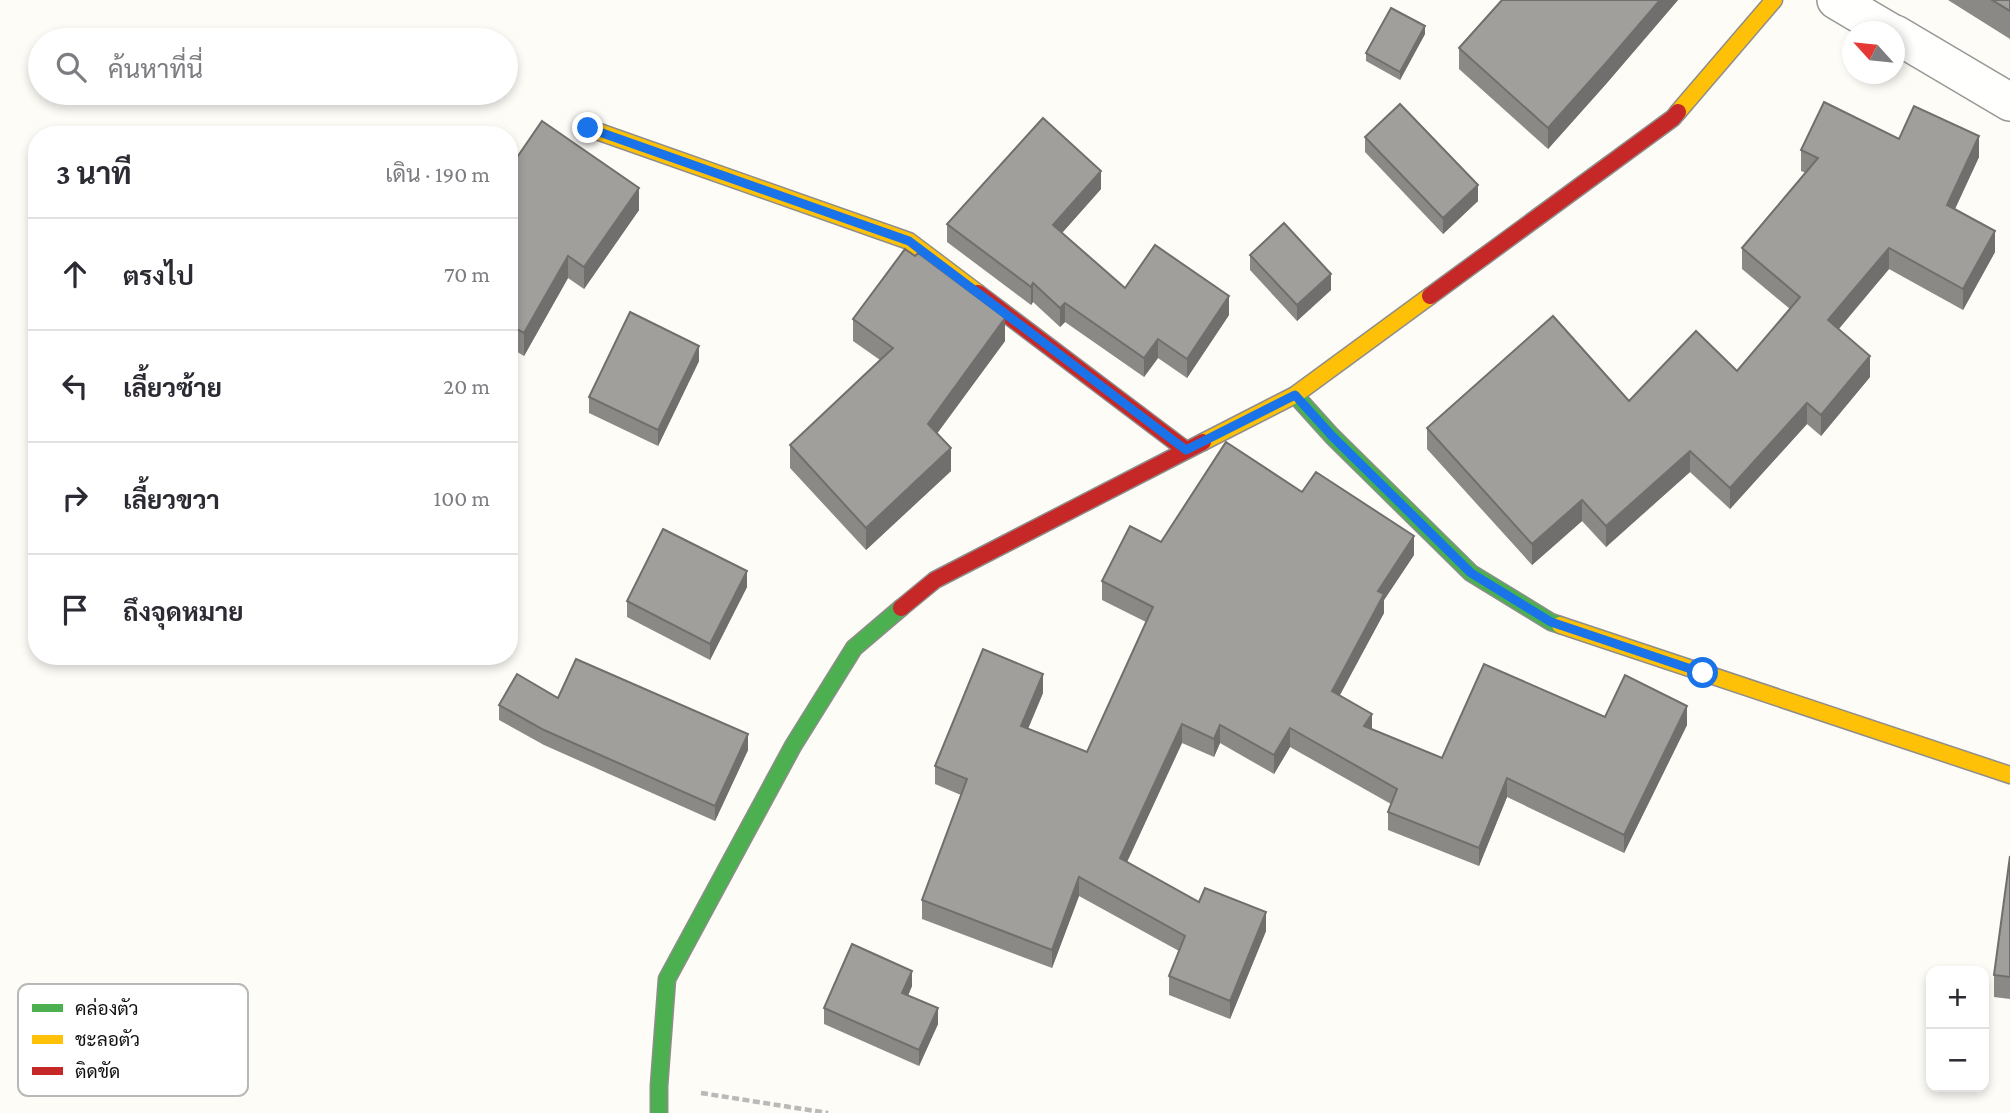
<!DOCTYPE html>
<html lang="th">
<meta charset="utf-8">
<style>
:root{--surface:#fff;--page:#f2f2f3;--text:#2b2b33;--muted:#7c7c81;--line:#e1e1e2}
body{margin:0;font-family:"Crimson Pro",Sarabun,serif;background:var(--page);color:var(--text)}
.controls{position:absolute;right:21px;bottom:21px;display:grid;overflow:hidden;border-radius:14px;box-shadow:0 4px 10px #0003}
.controls button{width:63px;height:63px;display:grid;place-items:center;padding:0;border:0;border-bottom:2px solid var(--line);background:var(--surface);color:var(--text);font:35px sans-serif}
.compass{position:absolute;left:1842px;top:21px;width:63px;height:63px;border-radius:50%;background:var(--surface);box-shadow:0 4px 10px #0003;rotate:297deg}
.stop{position:absolute;width:21px;height:21px;margin:-16px;border:5px solid #1a73e8;border-radius:50%;background:#fff}
.stop.end{background:#1a73e8;border-color:#fff;box-shadow:0 2px 7px #0008}
.list{margin:0;padding:0;list-style:none}
h2{display:flex;justify-content:space-between;align-items:center;height:91px;margin:0;padding:0 28px;font-size:30px}
h2 small{font-size:23px;font-weight:400;color:var(--muted)}
.list li{display:grid;grid-template-columns:46px 1fr auto;gap:21px;align-items:center;box-sizing:border-box;height:112px;padding:0 28px;border-top:2px solid var(--line)}
.list b{display:block;font-size:26px;white-space:nowrap}
.list em{font-size:23px;font-style:normal;color:var(--muted)}
.icon{flex:none;width:38px;height:38px;fill:none;stroke:currentColor;stroke-width:2;stroke-linecap:round;stroke-linejoin:round}
.map{position:relative;flex:none;width:2010px;height:1113px;overflow:hidden}
.search{position:absolute;background:var(--surface);box-shadow:0 4px 10px #0003;left:28px;top:28px;width:490px;height:77px;display:flex;align-items:center;gap:18px;box-sizing:border-box;padding:0 24px;border-radius:38px;color:var(--muted);font-size:26px}
.panel{position:absolute;background:var(--surface);box-shadow:0 4px 10px #0003;left:28px;top:126px;width:490px;height:539px;border-radius:28px}
.map>svg:first-child{display:block}
</style>
<div class="map">
<svg width="2010" height="1113" viewBox="0 0 2010 1113">
<rect width="100%" height="100%" fill="#fdfcf7"/>
<g fill="none" stroke-linecap="round" stroke-linejoin="round">
<!-- street casing -->
<g stroke="#979795" stroke-width="40">
<g id="street">
<path d="M 1836,0 L 1890,32"/>
<path d="M 1895,34 L 2010,102"/>
</g>
</g>
<!-- fast casing -->
<g stroke="#8e8d8b" stroke-width="19">
<g id="fast">
<path d="M 1295,395 L 1332,436 L 1471,573 L 1551,622 L 1560,625"/>
<path d="M 659,1113 L 659,1086 L 667,979 L 793,746 L 854,648 L 901,608"/>
</g>
</g>
<!-- slow casing -->
<g stroke="#8e8d8b" stroke-width="19">
<g id="slow">
<path d="M 1678,112 L 1774,0"/>
<path d="M 588,128 L 909,241 L 978,293"/>
<path d="M 1203,442 L 1295,395 L 1430,296"/>
<path d="M 1560,625 L 2010,775"/>
</g>
</g>
<!-- jam casing -->
<g stroke="#8e8d8b" stroke-width="19">
<g id="jam">
<path d="M 978,293 L 1186,450"/>
<path d="M 1430,296 L 1673,118 L 1678,112"/>
<path d="M 901,608 L 935,580 L 1203,442"/>
</g>
</g>
<!-- path -->
<path stroke="#b9b9b8" stroke-width="4.5" stroke-dasharray="7 3.5" stroke-linecap="butt" d="M 701,1093 L 828,1113"/>
<!-- street -->
<use href="#street" stroke="#fffffe" stroke-width="37"/>
<!-- fast -->
<use href="#fast" stroke="#4caf50" stroke-width="16"/>
<!-- slow -->
<use href="#slow" stroke="#ffc107" stroke-width="16"/>
<!-- jam -->
<use href="#jam" stroke="#c62828" stroke-width="16"/>
</g>
<!-- wall -->
<g fill="#8a8986">
<path d="M 1502,0 L 1678,0 L 1606,84 L 1548,149 L 1459,69 L 1459,48 Z"/>
<path d="M 1948,0 L 2010,0 L 2010,39 Z"/>
<path d="M 1425,34 L 1400,80 L 1366,61 L 1366,53 Z"/>
<path d="M 1365,137 L 1478,201 L 1443,234 L 1365,152 Z"/>
<path d="M 1899,139 L 1979,157 L 1955,209 L 1995,252 L 1963,310 L 1889,269 L 1839,329 L 1870,377 L 1821,436 L 1807,424 L 1730,509 L 1690,472 L 1606,547 L 1582,521 L 1532,565 L 1427,449 L 1427,428 L 1629,401 L 1737,371 L 1790,309 L 1742,269 L 1742,248 L 1806,173 L 1801,171 L 1801,150 Z"/>
<path d="M 509,169 L 639,210 L 584,289 L 568,278 L 524,356 L 509,347 Z"/>
<path d="M 1101,189 L 1062,233 L 1125,288 L 1229,315 L 1187,378 L 1158,358 L 1144,377 L 1065,322 L 1060,327 L 1033,302 L 1031,305 L 947,242 L 947,224 Z"/>
<path d="M 1250,255 L 1331,290 L 1297,321 L 1250,270 Z"/>
<path d="M 853,319 L 1005,341 L 937,433 L 951,471 L 866,550 L 790,468 L 790,445 L 880,360 L 853,341 Z"/>
<path d="M 699,361 L 658,446 L 589,413 L 589,397 Z"/>
<path d="M 1302,492 L 1414,555 L 1384,600 L 1384,613 L 1339,695 L 1372,729 L 1442,758 L 1605,717 L 1687,725 L 1624,853 L 1507,797 L 1479,866 L 1388,830 L 1388,812 L 1391,804 L 1290,747 L 1274,774 L 1220,743 L 1214,757 L 1182,743 L 1127,862 L 1199,902 L 1266,931 L 1230,1019 L 1169,995 L 1169,976 L 1179,951 L 1079,896 L 1052,968 L 922,919 L 922,900 L 961,795 L 935,784 L 935,766 L 1043,693 L 1028,729 L 1087,752 L 1146,622 L 1102,600 L 1102,581 L 1161,542 Z"/>
<path d="M 747,587 L 710,660 L 627,617 L 627,601 Z"/>
<path d="M 558,698 L 748,750 L 715,821 L 544,745 L 499,720 L 499,705 Z"/>
<path d="M 2010,856 L 2010,999 L 1994,997 L 1994,975 Z"/>
<path d="M 912,986 L 908,996 L 938,1024 L 919,1066 L 824,1024 L 824,1008 Z"/>
</g>
<!-- shaded-wall -->
<g fill="#716f6d">
<path d="M 1660,0 L 1678,0 L 1606,84 L 1548,149 L 1548,128 Z"/>
<path d="M 1425,26 L 1425,34 L 1400,80 L 1400,72 Z"/>
<path d="M 1979,136 L 1979,157 L 1947,226 L 1947,205 Z"/>
<path d="M 1101,171 L 1101,189 L 1053,243 L 1053,225 Z"/>
<path d="M 1478,185 L 1478,201 L 1443,234 L 1443,218 Z"/>
<path d="M 639,188 L 639,210 L 584,289 L 584,267 Z"/>
<path d="M 1995,231 L 1995,252 L 1963,310 L 1963,289 Z"/>
<path d="M 1889,248 L 1889,269 L 1828,341 L 1828,320 Z"/>
<path d="M 568,256 L 568,278 L 524,356 L 524,333 Z"/>
<path d="M 1331,274 L 1331,290 L 1297,321 L 1297,305 Z"/>
<path d="M 1033,283 L 1033,302 L 1031,305 L 1031,287 Z"/>
<path d="M 1229,296 L 1229,315 L 1187,378 L 1187,359 Z"/>
<path d="M 1065,303 L 1065,322 L 1060,327 L 1060,308 Z"/>
<path d="M 1005,318 L 1005,341 L 928,446 L 928,424 Z"/>
<path d="M 1158,339 L 1158,358 L 1144,377 L 1144,358 Z"/>
<path d="M 699,346 L 699,361 L 658,446 L 658,430 Z"/>
<path d="M 1870,356 L 1870,377 L 1821,436 L 1821,415 Z"/>
<path d="M 1807,403 L 1807,424 L 1730,509 L 1730,488 Z"/>
<path d="M 951,448 L 951,471 L 866,550 L 866,528 Z"/>
<path d="M 1690,451 L 1690,472 L 1606,547 L 1606,526 Z"/>
<path d="M 1582,500 L 1582,521 L 1532,565 L 1532,544 Z"/>
<path d="M 1414,536 L 1414,555 L 1384,600 L 1384,613 L 1332,710 L 1332,691 L 1378,591 Z"/>
<path d="M 747,571 L 747,587 L 710,660 L 710,644 Z"/>
<path d="M 1043,674 L 1043,693 L 1021,745 L 1021,726 Z"/>
<path d="M 1687,706 L 1687,725 L 1624,853 L 1624,835 Z"/>
<path d="M 1372,714 L 1372,732 L 1364,726 Z"/>
<path d="M 1182,724 L 1182,743 L 1120,877 L 1120,858 Z"/>
<path d="M 1220,725 L 1220,743 L 1214,757 L 1214,739 Z"/>
<path d="M 1290,728 L 1290,747 L 1274,774 L 1274,755 Z"/>
<path d="M 748,734 L 748,750 L 715,821 L 715,806 Z"/>
<path d="M 1507,778 L 1507,797 L 1479,866 L 1479,848 Z"/>
<path d="M 1079,877 L 1079,896 L 1052,968 L 1052,950 Z"/>
<path d="M 1266,912 L 1266,931 L 1230,1019 L 1230,1001 Z"/>
<path d="M 912,971 L 912,986 L 902,1009 L 902,993 Z"/>
<path d="M 938,1008 L 938,1024 L 919,1066 L 919,1050 Z"/>
</g>
<!-- building -->
<g fill="#a19f9c" stroke="#716f6d" stroke-width="2">
<path d="M 1502,0 L 1660,0 L 1606,63 L 1548,128 L 1459,48 Z"/>
<path d="M 1992,0 L 2010,0 L 2010,11 Z"/>
<path d="M 1391,8 L 1425,26 L 1400,72 L 1366,53 Z"/>
<path d="M 1824,102 L 1899,139 L 1914,106 L 1979,136 L 1947,205 L 1995,231 L 1963,289 L 1889,248 L 1828,320 L 1870,356 L 1821,415 L 1807,403 L 1730,488 L 1690,451 L 1606,526 L 1582,500 L 1532,544 L 1427,428 L 1553,316 L 1629,401 L 1696,331 L 1737,371 L 1800,297 L 1742,248 L 1818,158 L 1801,150 Z"/>
<path d="M 1400,104 L 1478,185 L 1443,218 L 1365,137 Z"/>
<path d="M 1043,118 L 1101,171 L 1053,225 L 1125,288 L 1155,245 L 1229,296 L 1187,359 L 1158,339 L 1144,358 L 1065,303 L 1060,308 L 1033,283 L 1031,287 L 947,224 Z"/>
<path d="M 542,121 L 639,188 L 584,267 L 568,256 L 524,333 L 509,325 L 509,169 Z"/>
<path d="M 1284,223 L 1331,274 L 1297,305 L 1250,255 Z"/>
<path d="M 905,249 L 915,256 L 918,253 L 1005,318 L 928,424 L 951,448 L 866,528 L 790,445 L 893,348 L 853,319 Z"/>
<path d="M 630,312 L 699,346 L 658,430 L 589,397 Z"/>
<path d="M 1226,442 L 1302,492 L 1316,472 L 1414,536 L 1378,591 L 1384,594 L 1332,691 L 1372,714 L 1364,726 L 1442,758 L 1484,664 L 1605,717 L 1625,675 L 1687,706 L 1624,835 L 1507,778 L 1479,848 L 1388,812 L 1397,789 L 1290,728 L 1274,755 L 1220,725 L 1214,739 L 1182,724 L 1120,858 L 1199,902 L 1205,888 L 1266,912 L 1230,1001 L 1169,976 L 1185,936 L 1079,877 L 1052,950 L 922,900 L 967,779 L 935,766 L 983,649 L 1043,674 L 1021,726 L 1087,752 L 1153,607 L 1102,581 L 1130,526 L 1161,542 Z"/>
<path d="M 663,529 L 747,571 L 710,644 L 627,601 Z"/>
<path d="M 576,659 L 748,734 L 715,806 L 544,730 L 499,705 L 517,674 L 558,698 Z"/>
<path d="M 2010,856 L 2010,977 L 1994,975 Z"/>
<path d="M 852,944 L 912,971 L 902,993 L 938,1008 L 919,1050 L 824,1008 Z"/>
</g>
<g fill="none" stroke-linecap="round" stroke-linejoin="round">
<!-- route -->
<path stroke="#1a73e8" stroke-width="9" d="M 588,128 L 909,241 L 1186,450 L 1295,395 L 1332,436 L 1471,573 L 1551,622 L 1703,673"/>
</g>
<!-- legend -->
<rect x="18" y="984" width="230" height="112" rx="10" fill="#fff" stroke="#b8b8b8" stroke-width="2"/>
<rect x="32" y="1004" width="31" height="8" fill="#4caf50"/>
<rect x="32" y="1035" width="31" height="9" fill="#ffc107"/>
<rect x="32" y="1067" width="31" height="8" fill="#c62828"/>
<g font-size="19" fill="#111">
<text x="75" y="1015">คล่องตัว</text>
<text x="75" y="1046">ชะลอตัว</text>
<text x="75" y="1078">ติดขัด</text>
</g>
</svg>
<div class="controls">
<button>+</button>
<button>−</button>
</div>
<svg class="compass" viewBox="-18 -18 36 36"><path d="M0-13l5 13h-10z" fill="#e53935"/><path d="M0 13l5-13h-10z" fill="#7c7c81"/></svg>
<div class="stop" style="left:1703px;top:673px"></div>
<div class="stop end" style="left:588px;top:128px"></div>
<div class="search"><svg class="icon" aria-label="search" viewBox="0 0 24 24"><circle cx="10" cy="10" r="6"/><path d="M15 15l6 6"/></svg>ค้นหาที่นี่</div>
<section class="panel">
<h2>3 นาที<small>เดิน · 190 m</small></h2>
<ul class="list">
<li><svg class="icon" aria-label="ahead" viewBox="0 0 24 24"><path d="M12 20V5M6 11l6-6 6 6"/></svg><div><b>ตรงไป</b></div><em>70 m</em></li>
<li><svg class="icon" aria-label="left" viewBox="0 0 24 24"><path d="M17 20v-9H6M10 6l-5 5 5 5"/></svg><div><b>เลี้ยวซ้าย</b></div><em>20 m</em></li>
<li><svg class="icon" aria-label="right" viewBox="0 0 24 24"><path d="M7 20v-9h11M14 6l5 5-5 5"/></svg><div><b>เลี้ยวขวา</b></div><em>100 m</em></li>
<li><svg class="icon" aria-label="arrive" viewBox="0 0 24 24"><path d="M6 21V4h12l-3 4 3 4H6"/></svg><div><b>ถึงจุดหมาย</b></div></li>
</ul>
</section>
</div>
